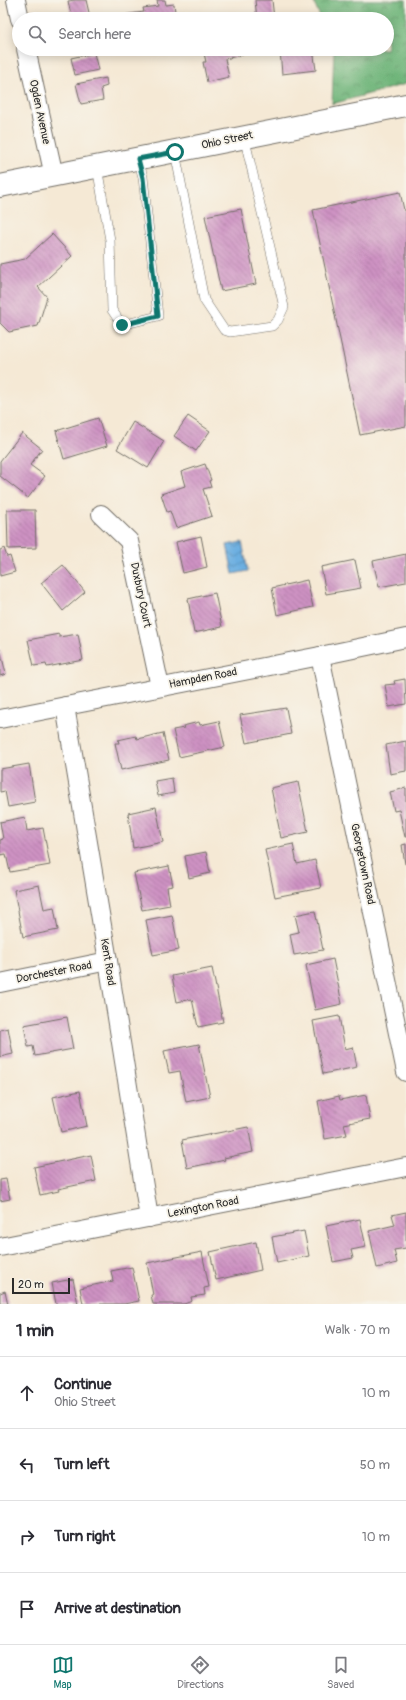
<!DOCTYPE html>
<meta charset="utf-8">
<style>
:root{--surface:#fff;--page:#f2f2f3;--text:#2b2b33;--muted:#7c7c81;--line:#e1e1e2;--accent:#0f766e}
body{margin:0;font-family:Pangolin,sans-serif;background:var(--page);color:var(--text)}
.scale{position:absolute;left:12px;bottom:10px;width:58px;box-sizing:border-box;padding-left:4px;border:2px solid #2b2b2b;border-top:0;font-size:11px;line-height:14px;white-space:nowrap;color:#2b2b2b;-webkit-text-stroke:3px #f7f3e8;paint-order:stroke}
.stop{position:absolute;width:12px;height:12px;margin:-9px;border:3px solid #0f766e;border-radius:50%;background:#fff}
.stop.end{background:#0f766e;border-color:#fff;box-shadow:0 1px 4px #0008}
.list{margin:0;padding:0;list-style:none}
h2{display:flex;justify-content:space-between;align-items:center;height:52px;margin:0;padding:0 16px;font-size:17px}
h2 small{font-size:13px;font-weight:400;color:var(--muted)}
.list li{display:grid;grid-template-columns:26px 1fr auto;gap:12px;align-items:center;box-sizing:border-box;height:72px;padding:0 16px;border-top:1px solid var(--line)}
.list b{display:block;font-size:15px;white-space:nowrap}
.list p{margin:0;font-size:13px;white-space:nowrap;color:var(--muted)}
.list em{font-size:13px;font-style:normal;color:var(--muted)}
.icon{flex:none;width:22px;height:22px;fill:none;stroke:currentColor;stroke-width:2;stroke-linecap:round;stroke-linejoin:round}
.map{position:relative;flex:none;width:406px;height:1304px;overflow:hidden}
.search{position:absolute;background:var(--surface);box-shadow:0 2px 10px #0003;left:12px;right:12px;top:12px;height:44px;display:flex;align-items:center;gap:10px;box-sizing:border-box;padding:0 14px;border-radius:22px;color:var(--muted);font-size:15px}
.sheet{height:340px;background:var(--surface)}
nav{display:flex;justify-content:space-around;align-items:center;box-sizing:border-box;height:56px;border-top:1px solid var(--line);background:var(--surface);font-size:11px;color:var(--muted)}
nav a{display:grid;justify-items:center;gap:2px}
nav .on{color:var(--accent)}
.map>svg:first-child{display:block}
</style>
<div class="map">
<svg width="406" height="1304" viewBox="0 0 406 1304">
<defs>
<pattern id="forest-crowns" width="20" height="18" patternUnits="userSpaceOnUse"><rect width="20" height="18" fill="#6fb57a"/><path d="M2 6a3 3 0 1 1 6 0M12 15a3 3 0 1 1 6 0" fill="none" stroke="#5b9364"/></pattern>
<pattern id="water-waves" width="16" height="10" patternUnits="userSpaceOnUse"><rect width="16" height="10" fill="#6cafe1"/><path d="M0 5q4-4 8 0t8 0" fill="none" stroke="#598fb7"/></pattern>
<pattern id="building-back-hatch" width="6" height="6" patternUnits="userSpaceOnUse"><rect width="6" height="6" fill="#ce92c3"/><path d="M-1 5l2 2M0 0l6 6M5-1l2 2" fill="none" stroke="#a7779f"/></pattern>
</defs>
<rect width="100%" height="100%" fill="#f7f3e8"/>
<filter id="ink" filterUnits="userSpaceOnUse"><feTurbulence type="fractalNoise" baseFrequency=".025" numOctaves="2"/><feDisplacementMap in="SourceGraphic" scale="8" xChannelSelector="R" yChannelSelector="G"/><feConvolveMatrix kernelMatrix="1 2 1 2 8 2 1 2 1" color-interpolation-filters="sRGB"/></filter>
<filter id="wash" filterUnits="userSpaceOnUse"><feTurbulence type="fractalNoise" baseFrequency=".012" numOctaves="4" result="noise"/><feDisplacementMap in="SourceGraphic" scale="16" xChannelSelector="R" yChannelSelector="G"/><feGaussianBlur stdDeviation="0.9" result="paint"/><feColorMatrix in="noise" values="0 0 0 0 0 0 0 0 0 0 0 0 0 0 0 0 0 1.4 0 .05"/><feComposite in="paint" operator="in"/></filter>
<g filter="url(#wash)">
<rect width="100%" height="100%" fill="#f5e9d5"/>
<!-- forest -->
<path fill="url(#forest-crowns)" stroke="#4d7052" d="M 313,0 L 406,0 L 406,84 L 332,104 L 334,49 L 387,49 L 387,19 L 321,19 Z"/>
<!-- water -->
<path fill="url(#water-waves)" stroke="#4c6d86" d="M 242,542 L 248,571 L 233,574 L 227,545 Z"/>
<g id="blocks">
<!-- building -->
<g fill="url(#building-back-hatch)">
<path d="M 75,0 L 86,0 L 90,17 L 72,19 L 68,1 Z"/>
<path d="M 157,0 L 165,0 L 166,5 L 174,4 L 176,19 L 123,19 L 122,15 L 144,12 L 143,8 L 158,6 Z"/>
<path d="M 255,0 L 272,0 L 274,19 L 257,19 Z"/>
<path d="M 233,16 L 233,19 L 221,19 L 221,18 Z"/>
<path d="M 203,49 L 240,49 L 242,55 L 225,59 L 229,77 L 207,82 L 203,62 L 206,62 Z"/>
<path d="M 281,49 L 313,49 L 316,70 L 282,74 L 280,50 Z"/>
<path d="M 94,53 L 98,70 L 75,75 L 71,58 Z"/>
<path d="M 106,78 L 107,86 L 101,88 L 103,100 L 81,104 L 76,84 Z"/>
<path d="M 400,192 L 404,210 L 406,210 L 406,426 L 360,435 L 313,210 Z"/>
<path d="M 241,209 L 256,284 L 221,291 L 205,216 Z"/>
<path d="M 52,234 L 72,256 L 38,287 L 47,297 L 38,326 L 9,332 L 0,323 L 0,264 L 25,259 Z"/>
<path d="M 188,416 L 210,431 L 196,451 L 174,436 Z"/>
<path d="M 98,418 L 107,446 L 64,459 L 56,431 Z"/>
<path d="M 133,422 L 164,441 L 148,468 L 117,449 Z"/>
<path d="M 22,433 L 42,449 L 30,465 L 45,476 L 28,498 L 0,476 L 0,461 Z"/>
<path d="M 205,464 L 211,480 L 209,481 L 211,487 L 203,489 L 212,516 L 176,528 L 170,511 L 167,512 L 161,494 L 185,486 L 181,472 Z"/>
<path d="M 7,510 L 35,510 L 36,548 L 8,549 Z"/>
<path d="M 201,536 L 207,567 L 183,573 L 176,542 Z"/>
<path d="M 4,548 L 7,557 L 10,556 L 15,572 L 0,576 L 0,550 Z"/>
<path d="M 406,554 L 406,582 L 379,587 L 373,561 Z"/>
<path d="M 355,560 L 361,588 L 326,594 L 321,567 Z"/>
<path d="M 63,565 L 85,592 L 63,611 L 41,583 Z"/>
<path d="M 307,580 L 313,607 L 277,615 L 272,588 Z"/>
<path d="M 215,593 L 222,627 L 194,633 L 188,599 Z"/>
<path d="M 59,634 L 59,637 L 78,634 L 83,660 L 47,667 L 46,664 L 34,666 L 28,640 Z"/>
<path d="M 0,649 L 6,674 L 0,676 Z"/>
<path d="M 405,679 L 406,704 L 389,707 L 385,685 L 395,684 L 394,681 Z"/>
<path d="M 286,708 L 291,734 L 246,743 L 240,715 Z"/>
<path d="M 219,721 L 225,747 L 179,757 L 173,730 L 184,728 L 183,726 L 199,722 L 200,725 Z"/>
<path d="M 163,733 L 169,760 L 121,770 L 115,743 L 119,743 L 118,740 L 136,736 L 137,739 Z"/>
<path d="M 406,741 L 406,771 L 390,774 L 386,745 Z"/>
<path d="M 29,764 L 35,802 L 8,807 L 5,791 L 0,792 L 0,769 Z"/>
<path d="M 172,778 L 174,793 L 158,796 L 155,781 Z"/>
<path d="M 298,782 L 308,832 L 281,838 L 271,788 Z"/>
<path d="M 406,788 L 406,837 L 405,837 L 399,810 L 394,811 L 390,792 Z"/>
<path d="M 156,807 L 163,842 L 133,848 L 128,813 Z"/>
<path d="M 25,817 L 27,831 L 43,828 L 50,865 L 10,872 L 6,854 L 0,855 L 0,840 L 3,839 L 0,822 Z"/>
<path d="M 293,844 L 297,864 L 315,860 L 321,888 L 275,897 L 265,850 Z"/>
<path d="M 406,844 L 406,864 L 405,864 L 402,845 Z"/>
<path d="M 206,852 L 210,873 L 189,878 L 185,856 Z"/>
<path d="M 169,866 L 173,886 L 167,887 L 170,905 L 142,910 L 134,873 Z"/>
<path d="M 39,885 L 44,909 L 54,907 L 58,930 L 23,937 L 14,890 Z"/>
<path d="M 315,911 L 323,950 L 294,955 L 290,934 L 299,932 L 295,915 Z"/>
<path d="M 172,915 L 179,950 L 153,955 L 146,920 Z"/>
<path d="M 333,959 L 342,1004 L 315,1010 L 306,965 Z"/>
<path d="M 212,968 L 223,1022 L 198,1027 L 192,999 L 177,1002 L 172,976 Z"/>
<path d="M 339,1016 L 345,1049 L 353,1047 L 357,1067 L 323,1074 L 313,1021 Z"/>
<path d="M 67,1017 L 73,1049 L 35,1056 L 33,1046 L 28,1047 L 24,1025 Z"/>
<path d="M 8,1028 L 13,1054 L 0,1057 L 0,1030 Z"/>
<path d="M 199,1044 L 210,1097 L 186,1102 L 180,1071 L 169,1073 L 164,1051 Z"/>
<path d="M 80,1091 L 87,1126 L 61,1132 L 53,1097 Z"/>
<path d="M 366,1095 L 370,1119 L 344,1124 L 347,1135 L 325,1139 L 318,1101 L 339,1096 L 340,1100 Z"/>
<path d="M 248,1127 L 253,1152 L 224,1158 L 225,1160 L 187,1168 L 182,1140 Z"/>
<path d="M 91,1155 L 96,1181 L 58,1189 L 59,1191 L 40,1195 L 34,1167 Z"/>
<path d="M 6,1179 L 10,1199 L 0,1201 L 0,1180 Z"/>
<path d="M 406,1212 L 406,1248 L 394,1250 L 397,1263 L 377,1268 L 369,1231 L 395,1225 L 392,1215 Z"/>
<path d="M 360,1219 L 366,1247 L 351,1250 L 353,1258 L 333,1262 L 326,1226 Z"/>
<path d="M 304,1231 L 309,1256 L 277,1263 L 272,1237 Z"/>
<path d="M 256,1242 L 261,1270 L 216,1280 L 210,1252 Z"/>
<path d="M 202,1252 L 209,1287 L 204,1288 L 205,1295 L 191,1297 L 192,1301 L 184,1304 L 153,1304 L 151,1295 L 153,1295 L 147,1263 Z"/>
<path d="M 132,1267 L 139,1301 L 124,1304 L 83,1304 L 80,1288 L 113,1281 L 111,1271 Z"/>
<path d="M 73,1279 L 78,1304 L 56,1304 L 52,1283 Z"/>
<path d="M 5,1291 L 8,1304 L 0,1304 L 0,1293 Z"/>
</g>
</g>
</g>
<g filter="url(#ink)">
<use href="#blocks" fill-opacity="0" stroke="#726e66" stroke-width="1"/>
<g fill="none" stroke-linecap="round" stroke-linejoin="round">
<!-- service casing -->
<g stroke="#726e66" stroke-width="10">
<g id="service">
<path d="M 175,152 L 204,300 L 224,330 L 230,332 L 272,326 L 278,320 L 284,307 L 244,136"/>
<path d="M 97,167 L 110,240 L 112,310 L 122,325 L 158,316 L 143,177 L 138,159"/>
</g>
</g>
<!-- minor casing -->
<g stroke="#726e66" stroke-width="20">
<g id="minor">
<path d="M 16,0 L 20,19"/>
<path d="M 26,49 L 54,176"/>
<path d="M 101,514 L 129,541 L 160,687"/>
<path d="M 320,656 L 406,1072"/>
<path d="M 65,706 L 108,961 L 149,1218"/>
<path d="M 0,719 L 320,656 L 406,638"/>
<path d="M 0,983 L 108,961"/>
<path d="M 0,1247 L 406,1167"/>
</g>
</g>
<!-- tertiary casing -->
<g stroke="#726e66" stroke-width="24">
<path id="tertiary" d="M 0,186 L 406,105"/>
</g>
<!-- service -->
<use href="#service" stroke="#fff" stroke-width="9"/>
<!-- minor -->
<use href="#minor" stroke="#fff" stroke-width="18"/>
<!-- tertiary -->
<use href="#tertiary" stroke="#fff" stroke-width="22"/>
</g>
</g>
<g fill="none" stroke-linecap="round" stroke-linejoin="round" filter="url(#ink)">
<!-- route -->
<path stroke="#0f766e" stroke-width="5" d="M 122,325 L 158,316 L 143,178 L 138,159 L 175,152"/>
</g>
<g text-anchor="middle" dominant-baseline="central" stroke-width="3.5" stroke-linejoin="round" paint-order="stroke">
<!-- street labels -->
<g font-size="11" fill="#2b2b2b" stroke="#f7f3e8">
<text transform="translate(40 112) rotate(78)">Ogden Avenue</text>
<text transform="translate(227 140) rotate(-12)">Ohio Street</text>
<text transform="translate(141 595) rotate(78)">Duxbury Court</text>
<text transform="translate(203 678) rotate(-11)">Hampden Road</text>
<text transform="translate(363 864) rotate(78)">Georgetown Road</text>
<text transform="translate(108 962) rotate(81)">Kent Road</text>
<text transform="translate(54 972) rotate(-11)">Dorchester Road</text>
<text transform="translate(203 1207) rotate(-11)">Lexington Road</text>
</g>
</g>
</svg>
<div class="scale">20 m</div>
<div class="stop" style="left:175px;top:152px"></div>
<div class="stop end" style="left:122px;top:325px"></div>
<div class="search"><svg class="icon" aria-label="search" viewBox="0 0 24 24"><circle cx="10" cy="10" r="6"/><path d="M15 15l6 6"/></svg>Search here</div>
</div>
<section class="sheet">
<h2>1 min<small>Walk · 70 m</small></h2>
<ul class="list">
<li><svg class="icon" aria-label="ahead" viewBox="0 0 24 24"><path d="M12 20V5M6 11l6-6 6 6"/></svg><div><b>Continue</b><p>Ohio Street</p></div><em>10 m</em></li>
<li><svg class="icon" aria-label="left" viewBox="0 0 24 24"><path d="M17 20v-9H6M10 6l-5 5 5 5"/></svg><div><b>Turn left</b></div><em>50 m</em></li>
<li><svg class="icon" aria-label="right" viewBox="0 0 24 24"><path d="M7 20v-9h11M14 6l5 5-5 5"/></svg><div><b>Turn right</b></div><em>10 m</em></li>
<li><svg class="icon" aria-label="arrive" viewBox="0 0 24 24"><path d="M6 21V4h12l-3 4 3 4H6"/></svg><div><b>Arrive at destination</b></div></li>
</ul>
</section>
<nav>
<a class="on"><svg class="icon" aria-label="map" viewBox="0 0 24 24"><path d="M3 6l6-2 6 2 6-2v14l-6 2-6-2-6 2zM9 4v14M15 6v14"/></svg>Map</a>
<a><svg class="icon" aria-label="directions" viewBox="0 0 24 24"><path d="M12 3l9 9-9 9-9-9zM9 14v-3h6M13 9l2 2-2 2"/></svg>Directions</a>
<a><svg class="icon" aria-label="saved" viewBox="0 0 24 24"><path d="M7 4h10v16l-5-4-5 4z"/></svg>Saved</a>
</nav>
